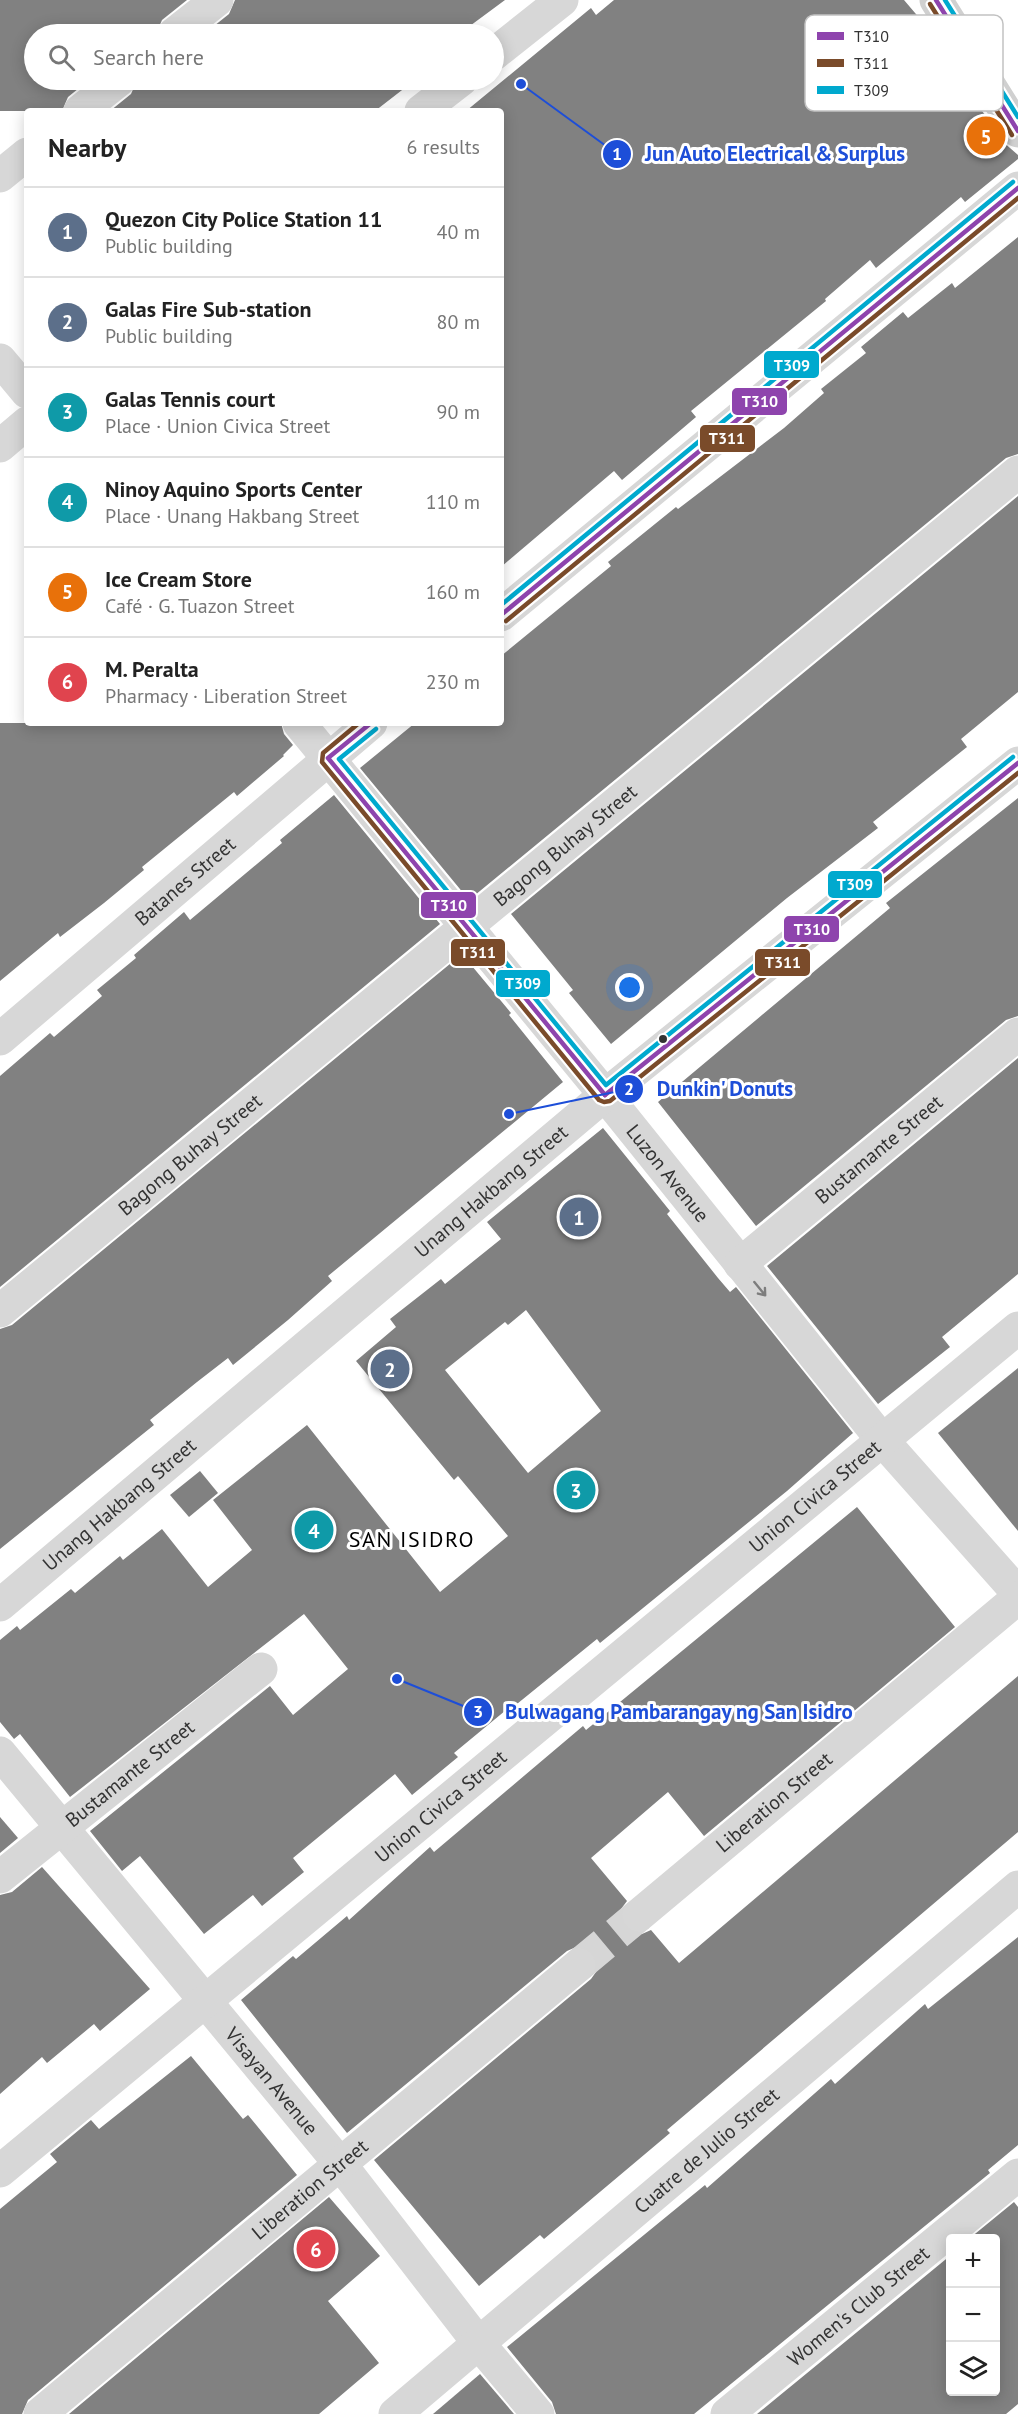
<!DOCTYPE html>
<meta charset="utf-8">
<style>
:root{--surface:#fff;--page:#f2f2f2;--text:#222;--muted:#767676;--line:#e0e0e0;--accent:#7c3aed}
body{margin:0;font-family:"PT Sans",sans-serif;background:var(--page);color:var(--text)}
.controls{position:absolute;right:18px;bottom:18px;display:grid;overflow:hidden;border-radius:6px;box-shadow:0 3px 15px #0003}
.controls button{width:54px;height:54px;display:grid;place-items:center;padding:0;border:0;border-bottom:2px solid var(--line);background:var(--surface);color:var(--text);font:30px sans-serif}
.you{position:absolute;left:630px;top:988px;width:21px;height:21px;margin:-15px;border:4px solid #fff;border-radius:50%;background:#1a73e8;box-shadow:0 0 0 9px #1a73e833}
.badge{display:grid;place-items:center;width:39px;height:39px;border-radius:50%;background:var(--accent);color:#fff;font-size:20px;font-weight:700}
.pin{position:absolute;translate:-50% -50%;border:3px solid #fff;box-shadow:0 2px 6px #0006}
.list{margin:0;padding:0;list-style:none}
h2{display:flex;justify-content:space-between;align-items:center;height:78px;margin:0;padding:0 24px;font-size:26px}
h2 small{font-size:20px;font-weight:400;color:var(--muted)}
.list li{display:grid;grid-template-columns:39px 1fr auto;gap:18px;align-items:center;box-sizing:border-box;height:90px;padding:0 24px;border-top:2px solid var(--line)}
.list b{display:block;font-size:22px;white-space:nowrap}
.list p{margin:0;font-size:20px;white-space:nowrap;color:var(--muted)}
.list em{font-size:20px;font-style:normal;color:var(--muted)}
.icon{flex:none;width:33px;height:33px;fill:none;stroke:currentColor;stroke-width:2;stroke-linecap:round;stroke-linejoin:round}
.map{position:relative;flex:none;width:1018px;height:2414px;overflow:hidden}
.search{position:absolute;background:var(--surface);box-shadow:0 3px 15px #0003;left:24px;top:24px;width:480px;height:66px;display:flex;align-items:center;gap:15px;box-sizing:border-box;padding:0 21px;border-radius:33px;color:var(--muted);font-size:22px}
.panel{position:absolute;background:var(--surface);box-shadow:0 3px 15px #0003;left:24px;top:108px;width:480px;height:618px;border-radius:6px}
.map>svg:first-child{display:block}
</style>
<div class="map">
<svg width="1018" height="2414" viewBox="0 0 1018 2414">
<rect width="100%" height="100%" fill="#fff"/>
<!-- building -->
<g fill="#818181" fill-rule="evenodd">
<path d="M 0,0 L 187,0 L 162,20 L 156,34 L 34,34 L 34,80 L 89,80 L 68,97 L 62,111 L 0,111 Z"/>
<path d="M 235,0 L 505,0 L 459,34 L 204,34 L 229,14 Z"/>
<path d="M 614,0 L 904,0 L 944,47 L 956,66 L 950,71 L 986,116 L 1002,141 L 1018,155 L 1018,159 L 965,202 L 961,197 L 876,268 L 870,260 L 825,299 L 826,301 L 691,411 L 696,417 L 622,480 L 614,471 L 501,567 L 501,111 L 466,111 L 591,8 L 596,15 Z"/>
<path d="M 137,80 L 415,80 L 375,111 L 110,111 L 131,94 Z"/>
<path d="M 1018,237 L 1018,454 L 1006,458 L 469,900 L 360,768 L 415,723 L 501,723 L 501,656 L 611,566 L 608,562 L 676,507 L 678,509 L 784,428 L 824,393 L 821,389 L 866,353 L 861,347 L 903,312 L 908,318 L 952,283 L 955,288 Z"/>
<path d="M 1018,496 L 1018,692 L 961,739 L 967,747 L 873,822 L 878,828 L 787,898 L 611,1044 L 569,993 L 573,990 L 511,914 Z"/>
<path d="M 0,723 L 281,723 L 284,734 L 293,745 L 283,755 L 284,756 L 237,796 L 234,792 L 142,867 L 144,870 L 104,903 L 60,937 L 58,933 L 0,981 Z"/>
<path d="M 334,795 L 440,924 L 0,1287 L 0,1076 L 50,1033 L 54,1037 L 102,996 L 97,990 L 136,958 L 134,955 L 184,912 L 190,920 L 282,843 L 280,840 Z"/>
<path d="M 1018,798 L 1018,1016 L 1006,1020 L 756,1226 L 658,1102 L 890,908 L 886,903 Z"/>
<path d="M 462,954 L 511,1013 L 509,1015 L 563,1082 L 328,1276 L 332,1281 L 288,1320 L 233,1365 L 228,1358 L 197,1382 L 150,1420 L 154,1425 L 0,1549 L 0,1329 L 12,1325 Z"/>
<path d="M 1018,1058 L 1018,1274 L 942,1337 L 950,1347 L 878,1404 L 767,1266 Z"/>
<path d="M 603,1128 L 670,1211 L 667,1214 L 718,1278 L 730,1292 L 736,1287 L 853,1433 L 787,1491 L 600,1643 L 597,1639 L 512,1708 L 511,1706 L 454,1753 L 458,1757 L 412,1795 L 395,1774 L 293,1858 L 304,1872 L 262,1906 L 253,1895 L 204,1934 L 140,1856 L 122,1871 L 90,1831 L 270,1686 L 293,1715 L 348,1669 L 304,1614 L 70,1797 L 20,1734 L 14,1739 L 0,1722 L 0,1640 L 17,1626 L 20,1630 L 71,1589 L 75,1593 L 120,1556 L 123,1560 L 162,1529 L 208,1587 L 252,1550 L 213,1500 L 307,1425 L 440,1592 L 508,1536 L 458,1476 L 454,1480 L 356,1361 L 396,1327 L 390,1319 L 441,1279 L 445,1284 L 501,1239 L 487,1222 ZM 526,1310 L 601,1411 L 528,1473 L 445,1370 L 505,1322 L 508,1325 Z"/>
<path d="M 1018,1368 L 1018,1531 L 938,1433 Z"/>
<path d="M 200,1471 L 218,1493 L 189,1517 L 170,1495 Z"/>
<path d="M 857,1507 L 955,1627 L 704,1836 L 668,1792 L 591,1858 L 627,1901 L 621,1909 L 621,1919 L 624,1927 L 633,1933 L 642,1934 L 651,1930 L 679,1963 L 1018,1676 L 1018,1832 L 667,2130 L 670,2133 L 632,2165 L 544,2239 L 540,2235 L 479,2286 L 374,2160 L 591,1979 L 596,1972 L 597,1962 L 593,1953 L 585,1947 L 576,1947 L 567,1951 L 347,2133 L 241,2000 L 293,1956 L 296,1959 L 347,1916 L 349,1920 L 430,1847 L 434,1852 L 583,1726 L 586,1730 Z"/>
<path d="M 0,1817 L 18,1838 L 0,1853 Z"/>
<path d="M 42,1867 L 150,1989 L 100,2031 L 94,2024 L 47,2063 L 42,2057 L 0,2094 L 0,1895 L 12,1892 Z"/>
<path d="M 1018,1937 L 1018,2145 L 988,2170 L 990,2173 L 694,2414 L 556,2414 L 552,2402 L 507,2347 L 705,2185 L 707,2188 L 831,2079 L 835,2084 L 925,2004 L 928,2009 Z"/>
<path d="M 191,2056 L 243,2119 L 248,2115 L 297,2175 L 28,2400 L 22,2414 L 0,2414 L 0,2209 L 57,2162 L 50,2154 L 91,2120 L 99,2129 Z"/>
<path d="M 329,2197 L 380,2256 L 328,2301 L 379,2363 L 319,2414 L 69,2414 Z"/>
<path d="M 1014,2202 L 1018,2207 L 1018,2404 L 1006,2414 L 757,2414 L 951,2255 L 951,2391 L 996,2391 L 996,2238 L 970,2238 Z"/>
<path d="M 480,2374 L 514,2414 L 433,2414 Z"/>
</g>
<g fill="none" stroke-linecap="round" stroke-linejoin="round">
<!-- street-tunnel -->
<path stroke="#d6d6d6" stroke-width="33" stroke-dasharray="33 16" stroke-linecap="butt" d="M 579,1965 L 639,1915"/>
<!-- street -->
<g stroke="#d7d7d7" stroke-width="33">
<path d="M 174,34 L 217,0"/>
<path d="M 494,54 L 562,0"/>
<path d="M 80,111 L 119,80"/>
<path d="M 421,111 L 461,80"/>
<path d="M 0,176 L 27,154"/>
<path d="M 0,360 L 27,392"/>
<path d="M 0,446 L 27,423"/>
<path d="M 501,615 L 1018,188"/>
<path id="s1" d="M 299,723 L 605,1095 L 883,1441 L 1018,1593"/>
<path id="s2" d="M 0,1039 L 371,723"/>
<path id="s3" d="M 740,1264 L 1018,1034"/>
<path id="s4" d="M 0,1311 L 1018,472"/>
<path id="s5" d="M 0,1605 L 605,1095 L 1018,763"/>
<path id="s6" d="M 0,1753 L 341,2165 L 480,2345 L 538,2414"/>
<path id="s7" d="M 0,1877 L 261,1669"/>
<path id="s8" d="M 639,1915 L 1018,1598"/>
<path id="s9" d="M 0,2171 L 1018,1328"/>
<path id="s10" d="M 40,2414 L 579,1965"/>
<path id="s11" d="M 395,2414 L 1018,1887"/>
<path id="s12" d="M 727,2414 L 1018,2175"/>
</g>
<!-- secondary -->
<path stroke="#d0d0d0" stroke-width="33" d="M 936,0 L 1018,131"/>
<!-- bus-1 casing -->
<g stroke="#fff" stroke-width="9">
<g id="bus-1">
<path d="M 936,0 L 1018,131"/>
<path d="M 501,615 L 1018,188"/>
<path d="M 371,723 L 328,758 L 605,1095"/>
<path d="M 605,1095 L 1018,763"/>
</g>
</g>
<!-- bus-2 casing -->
<g stroke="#fff" stroke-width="9">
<g id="bus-2">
<path d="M 930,4 L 1012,135"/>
<path d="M 506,621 L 1018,198"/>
<path d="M 359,723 L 323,753 L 322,762 L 599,1100 L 604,1102 L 610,1101 L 1018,773"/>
</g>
</g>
<!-- bus-3 casing -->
<g stroke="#fff" stroke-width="9">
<g id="bus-3">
<path d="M 945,0 L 1018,117"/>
<path d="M 501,605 L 1013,182"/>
<path d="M 376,729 L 339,759 L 606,1085 L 1013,757"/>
</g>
</g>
<!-- bus-1 -->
<use href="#bus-1" stroke="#8e44ad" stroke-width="4.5"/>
<!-- bus-2 -->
<use href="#bus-2" stroke="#7a4b2a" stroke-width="4.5"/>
<!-- bus-3 -->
<use href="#bus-3" stroke="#00a9ce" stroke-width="4.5"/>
</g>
<!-- one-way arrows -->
<defs><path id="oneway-shaft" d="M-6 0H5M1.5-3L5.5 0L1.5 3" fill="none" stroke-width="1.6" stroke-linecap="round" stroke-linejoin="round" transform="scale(1.5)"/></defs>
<use stroke="#7d7d7d" href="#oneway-shaft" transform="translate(760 1289) rotate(51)"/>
<!-- markers -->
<circle fill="#333" stroke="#fff" stroke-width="2" cx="663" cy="1039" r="5"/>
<g text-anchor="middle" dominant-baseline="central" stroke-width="6" stroke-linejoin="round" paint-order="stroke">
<!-- street labels -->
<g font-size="20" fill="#333" stroke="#fff">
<text stroke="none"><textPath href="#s4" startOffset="732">Bagong Buhay Street</textPath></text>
<text stroke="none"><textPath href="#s2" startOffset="243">Batanes Street</textPath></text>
<text stroke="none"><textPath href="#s3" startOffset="180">Bustamante Street</textPath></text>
<text stroke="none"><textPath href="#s4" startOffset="246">Bagong Buhay Street</textPath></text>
<text stroke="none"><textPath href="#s1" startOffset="582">Luzon Avenue</textPath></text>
<text stroke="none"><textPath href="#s5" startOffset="642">Unang Hakbang Street</textPath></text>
<text stroke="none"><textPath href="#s9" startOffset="1058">Union Civica Street</textPath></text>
<text stroke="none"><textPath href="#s5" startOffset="156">Unang Hakbang Street</textPath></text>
<text stroke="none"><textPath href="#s7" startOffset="166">Bustamante Street</textPath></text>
<text stroke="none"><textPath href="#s8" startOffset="176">Liberation Street</textPath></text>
<text stroke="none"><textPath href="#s9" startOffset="572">Union Civica Street</textPath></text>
<text stroke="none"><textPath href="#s6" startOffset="426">Visayan Avenue</textPath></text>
<text stroke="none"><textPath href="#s11" startOffset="408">Cuatre de Julio Street</textPath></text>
<text stroke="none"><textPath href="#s10" startOffset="351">Liberation Street</textPath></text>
<text stroke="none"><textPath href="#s12" startOffset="170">Women's Club Street</textPath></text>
</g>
<!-- quarter labels -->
<g font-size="22" letter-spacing="1.5" fill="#000" stroke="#fff">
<text x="412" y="1539">SAN ISIDRO</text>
</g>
</g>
<!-- legend -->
<rect x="805" y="15" width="198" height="96" rx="9" fill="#fff" stroke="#c2c2c2" stroke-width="1.5"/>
<rect x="817" y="32" width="27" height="8" fill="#8e44ad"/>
<rect x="817" y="59" width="27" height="8" fill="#7a4b2a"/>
<rect x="817" y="86" width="27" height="8" fill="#00a9ce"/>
<g font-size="16" fill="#333">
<text x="854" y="42">T310</text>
<text x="854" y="69">T311</text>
<text x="854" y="96">T309</text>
</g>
<!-- callouts -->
<path fill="none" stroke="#1d4ed8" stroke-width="2" d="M521 84L617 154M509 1114L629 1089M397 1679L478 1712"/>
<g fill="#1d4ed8" stroke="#fff" stroke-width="2">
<circle cx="521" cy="84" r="6"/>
<circle cx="509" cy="1114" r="6"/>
<circle cx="397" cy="1679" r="6"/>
<circle cx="617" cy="154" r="15"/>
<circle cx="629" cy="1089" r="15"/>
<circle cx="478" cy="1712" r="15"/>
</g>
<g font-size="18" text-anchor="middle" font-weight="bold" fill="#fff">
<text x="617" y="160">1</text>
<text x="629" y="1095">2</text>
<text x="478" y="1718">3</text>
</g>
<g font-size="21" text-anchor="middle" font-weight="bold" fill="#1d4ed8" stroke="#fff" stroke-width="6" stroke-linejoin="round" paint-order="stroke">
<text x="775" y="161">Jun Auto Electrical &amp; Surplus</text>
<text x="725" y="1096">Dunkin' Donuts</text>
<text x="679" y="1719">Bulwagang Pambarangay ng San Isidro</text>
</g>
<g stroke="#fff" stroke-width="2">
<rect x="763" y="350" width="57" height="29" rx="6" fill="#00a9ce"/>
<rect x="731" y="387" width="57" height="29" rx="6" fill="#8e44ad"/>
<rect x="699" y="424" width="57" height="29" rx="6" fill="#7a4b2a"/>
<rect x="827" y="870" width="56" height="29" rx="6" fill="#00a9ce"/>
<rect x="420" y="891" width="57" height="28" rx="6" fill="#8e44ad"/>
<rect x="783" y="915" width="57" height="28" rx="6" fill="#8e44ad"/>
<rect x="450" y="938" width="56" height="29" rx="6" fill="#7a4b2a"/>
<rect x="754" y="948" width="57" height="29" rx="6" fill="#7a4b2a"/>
<rect x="495" y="969" width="56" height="29" rx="6" fill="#00a9ce"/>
</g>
<g font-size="16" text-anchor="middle" font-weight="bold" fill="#fff">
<text x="792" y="371">T309</text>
<text x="760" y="407">T310</text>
<text x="727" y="444">T311</text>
<text x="855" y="890">T309</text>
<text x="449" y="911">T310</text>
<text x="812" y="935">T310</text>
<text x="478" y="958">T311</text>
<text x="783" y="968">T311</text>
<text x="523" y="989">T309</text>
</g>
</svg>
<div class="controls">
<button>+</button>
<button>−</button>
<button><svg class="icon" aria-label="layers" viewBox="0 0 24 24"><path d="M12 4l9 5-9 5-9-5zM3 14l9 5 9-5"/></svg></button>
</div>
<div class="you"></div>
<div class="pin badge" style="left:579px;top:1217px;background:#5c6f8a">1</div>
<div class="pin badge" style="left:390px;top:1369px;background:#5c6f8a">2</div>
<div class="pin badge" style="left:576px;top:1490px;background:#0f9aa8">3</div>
<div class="pin badge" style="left:314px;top:1530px;background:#0f9aa8">4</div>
<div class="pin badge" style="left:986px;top:136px;background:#e8710a">5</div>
<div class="pin badge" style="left:316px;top:2249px;background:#e0444e">6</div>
<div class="search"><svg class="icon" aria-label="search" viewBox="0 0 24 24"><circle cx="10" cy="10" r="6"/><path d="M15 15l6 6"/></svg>Search here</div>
<section class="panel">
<h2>Nearby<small>6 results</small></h2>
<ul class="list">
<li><span class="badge" style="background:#5c6f8a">1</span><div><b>Quezon City Police Station 11</b><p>Public building</p></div><em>40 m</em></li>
<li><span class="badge" style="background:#5c6f8a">2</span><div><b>Galas Fire Sub-station</b><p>Public building</p></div><em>80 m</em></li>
<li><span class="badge" style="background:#0f9aa8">3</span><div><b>Galas Tennis court</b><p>Place · Union Civica Street</p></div><em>90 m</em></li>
<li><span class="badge" style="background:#0f9aa8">4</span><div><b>Ninoy Aquino Sports Center</b><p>Place · Unang Hakbang Street</p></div><em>110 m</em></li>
<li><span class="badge" style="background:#e8710a">5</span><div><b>Ice Cream Store</b><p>Café · G. Tuazon Street</p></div><em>160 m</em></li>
<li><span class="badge" style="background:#e0444e">6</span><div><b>M. Peralta</b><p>Pharmacy · Liberation Street</p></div><em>230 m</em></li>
</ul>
</section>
</div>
